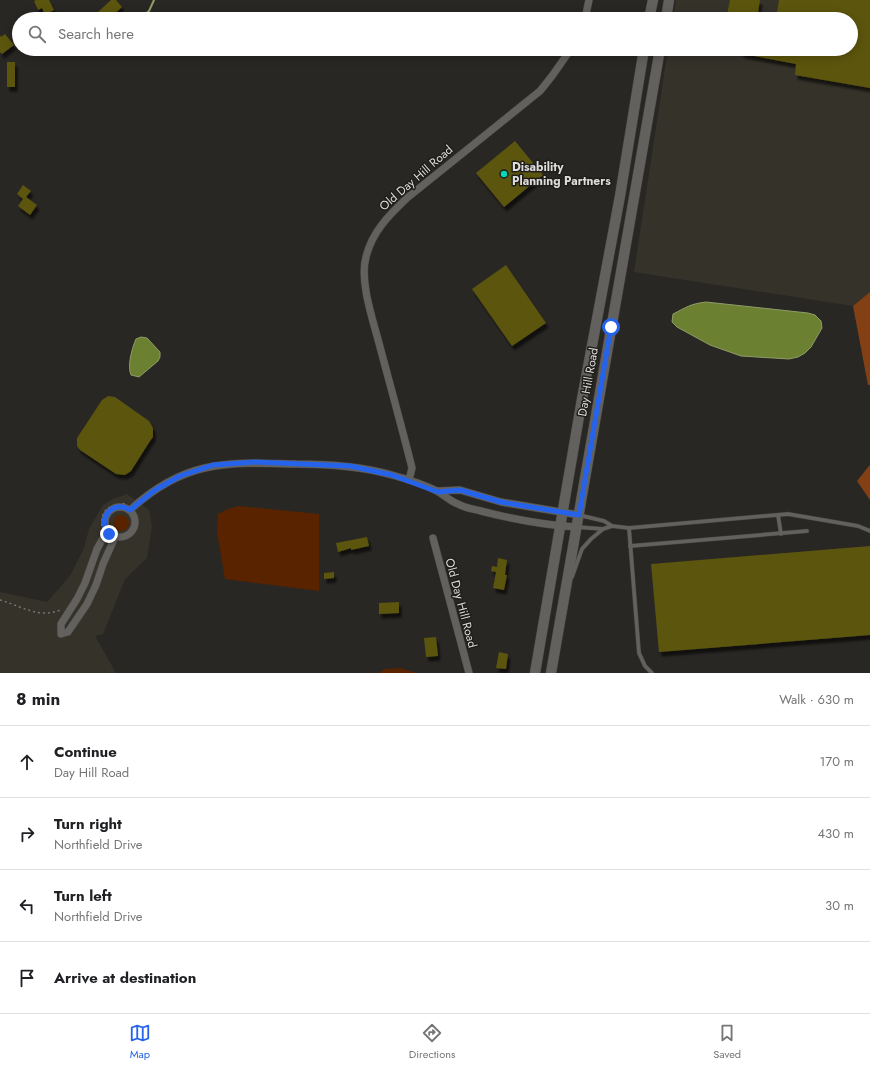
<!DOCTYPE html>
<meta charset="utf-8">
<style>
:root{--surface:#fff;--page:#f2f2f2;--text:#202124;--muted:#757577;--line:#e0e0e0;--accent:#2563eb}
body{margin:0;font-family:Jost,sans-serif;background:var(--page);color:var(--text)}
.stop{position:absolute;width:12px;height:12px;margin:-9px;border:3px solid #2563eb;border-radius:50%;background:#fff}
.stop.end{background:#2563eb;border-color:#fff;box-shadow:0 1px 4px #0008}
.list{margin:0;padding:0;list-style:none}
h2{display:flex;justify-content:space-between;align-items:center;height:52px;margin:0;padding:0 16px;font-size:17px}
h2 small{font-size:13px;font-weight:400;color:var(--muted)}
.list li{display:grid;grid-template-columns:26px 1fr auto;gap:12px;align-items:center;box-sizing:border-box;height:72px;padding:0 16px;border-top:1px solid var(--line)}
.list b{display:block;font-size:15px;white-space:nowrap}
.list p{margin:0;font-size:13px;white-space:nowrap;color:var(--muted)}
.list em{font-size:13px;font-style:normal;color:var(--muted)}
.icon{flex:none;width:22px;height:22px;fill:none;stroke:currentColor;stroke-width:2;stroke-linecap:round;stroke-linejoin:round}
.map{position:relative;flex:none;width:870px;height:673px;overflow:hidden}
.search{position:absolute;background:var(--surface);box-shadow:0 2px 10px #0003;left:12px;right:12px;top:12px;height:44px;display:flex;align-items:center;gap:10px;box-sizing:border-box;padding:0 14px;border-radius:22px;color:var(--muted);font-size:15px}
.sheet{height:340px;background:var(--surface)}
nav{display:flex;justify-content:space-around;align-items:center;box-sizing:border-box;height:56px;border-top:1px solid var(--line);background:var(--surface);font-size:11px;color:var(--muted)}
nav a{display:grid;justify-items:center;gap:2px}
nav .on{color:var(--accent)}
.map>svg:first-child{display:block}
</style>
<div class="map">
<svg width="870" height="673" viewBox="0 0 870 673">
<defs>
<filter id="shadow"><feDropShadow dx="2.5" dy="4.5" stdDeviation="1" flood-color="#0009"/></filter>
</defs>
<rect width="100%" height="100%" fill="#292724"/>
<!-- built -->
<g fill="#35322a">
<path d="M 676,0 L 870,0 L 870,292 L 853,306 L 634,272 L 668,49 L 851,49 L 851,19 L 673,19 Z"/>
<path d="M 127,494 L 149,510 L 152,526 L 147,558 L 125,579 L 103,634 L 95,636 L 116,673 L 0,673 L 0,592 L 47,602 L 70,576 L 84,548 L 89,529 L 103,505 L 113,499 Z"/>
</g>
<!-- green -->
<g fill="#592300">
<path d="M 239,506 L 319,514 L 319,591 L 225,579 L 217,532 L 218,514 L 228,509 Z"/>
<circle cx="121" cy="523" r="8"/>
<path d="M 400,668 L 417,673 L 378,673 L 385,669 Z"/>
</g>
<!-- forest -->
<g fill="#844015">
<path d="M 870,292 L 870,385 L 868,385 L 853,306 Z"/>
<path d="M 869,466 L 870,466 L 870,500 L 857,481 Z"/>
</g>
<!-- water -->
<g fill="#6c8032" stroke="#8e9c65">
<path d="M 706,302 L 808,313 L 815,315 L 821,321 L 822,328 L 811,347 L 805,353 L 798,357 L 789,359 L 741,356 L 710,345 L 677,327 L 672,322 L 673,314 C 687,307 690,304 706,302 Z"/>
<path d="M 141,337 L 147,338 L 160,352 L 160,357 L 158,361 L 139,377 L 131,375 C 127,366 132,348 136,339 Z"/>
</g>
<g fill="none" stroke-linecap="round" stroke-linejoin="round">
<!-- stream -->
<path stroke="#8e9c65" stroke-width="2" d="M 139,19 L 149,11 L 154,0"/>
</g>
<!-- building -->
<g fill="#5b540f" filter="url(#shadow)">
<path d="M 36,0 L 49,0 L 54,10 L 45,15 L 42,8 L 38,10 L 34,1 Z"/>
<path d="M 111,0 L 116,0 L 122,7 L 109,19 L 102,19 L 97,13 Z"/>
<path d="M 730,0 L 760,0 L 757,19 L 726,19 Z"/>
<path d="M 779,0 L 870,0 L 870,88 L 795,75 L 796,64 L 743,54 L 738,49 L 851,49 L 851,19 L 776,19 Z"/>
<path d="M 65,12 L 86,16 L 85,19 L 64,19 Z"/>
<path d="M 5,34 L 14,45 L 2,54 L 0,52 L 0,35 L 1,37 Z"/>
<rect x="7" y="62" width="8" height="25"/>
<path d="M 515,141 L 543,175 L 504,207 L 476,173 Z"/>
<path d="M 23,185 L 31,191 L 26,197 L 37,205 L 30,215 L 18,206 L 23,199 L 17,194 Z"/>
<path d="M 506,265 L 546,323 L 512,346 L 472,289 Z"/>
<path d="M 108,396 L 115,397 L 149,421 L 153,428 L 153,437 L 150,441 L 131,471 L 125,475 L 116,474 L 80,450 L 77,446 L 77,438 L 102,400 Z"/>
<path d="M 367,537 L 369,546 L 351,550 L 351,548 L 338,552 L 336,543 Z"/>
<path d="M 870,546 L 870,635 L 659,652 L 651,564 Z"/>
<path d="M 498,558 L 507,560 L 505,575 L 507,575 L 504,590 L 493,588 L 496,572 L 491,571 L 492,566 L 497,567 Z"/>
<path d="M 334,572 L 334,578 L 324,579 L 324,573 Z"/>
<path d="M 399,602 L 399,613 L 379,614 L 379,603 Z"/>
<path d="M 436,637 L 438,656 L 426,657 L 424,638 Z"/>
<path d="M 499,652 L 508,654 L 506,669 L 496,668 Z"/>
</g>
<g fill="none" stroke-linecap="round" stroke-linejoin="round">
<!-- service casing -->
<g stroke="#464543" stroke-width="4.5">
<g id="service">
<path d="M 778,515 L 781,534"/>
<path d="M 612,526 L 629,528 L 788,514 L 858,526 L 870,531"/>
<path d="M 577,527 L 603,529 L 612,526 L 604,521 L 579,515"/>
<path d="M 629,528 L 639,653 L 645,666 L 652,673"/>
<path d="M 630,546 L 807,531"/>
<path d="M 572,577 L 582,549 L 591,539 L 603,529"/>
</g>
</g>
<!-- minor casing -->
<g stroke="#464543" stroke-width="8">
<g id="minor">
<path d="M 585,19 L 589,0"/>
<path d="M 409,480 L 412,468 C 402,428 391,388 380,347 C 374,323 359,282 366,257 C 372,232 389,215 407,198 L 540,91 L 552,76 L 571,49"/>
<path d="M 438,491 L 460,490 L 501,502 L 579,515"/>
<circle cx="120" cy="522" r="15"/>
<path d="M 130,510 C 184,460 226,462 296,464 C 328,464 360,466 392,475 C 407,479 423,484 437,491 C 444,495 450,501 458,504 C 465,508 473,509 481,511 C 512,519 544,525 576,527"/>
<path d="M 107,531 L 97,549 L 85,583 L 77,599 L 61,624 L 61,634 L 68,632 L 87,604 L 96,585 L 103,564 L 115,537"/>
<path d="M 433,538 L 469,673"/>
</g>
</g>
<!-- secondary casing -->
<g stroke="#464543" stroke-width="11">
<g id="secondary">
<path d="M 649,19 L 653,0"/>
<path d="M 666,19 L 669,0"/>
<path d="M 535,673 L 582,399 L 620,196 L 644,49"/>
<path d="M 551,673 L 660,49"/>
</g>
</g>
<!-- path -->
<g stroke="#757471" stroke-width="1.5" stroke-dasharray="2 3" stroke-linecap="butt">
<path d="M 102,526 C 100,506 113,506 127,503"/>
<path d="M 0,600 C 21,606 41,620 62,609"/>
</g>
<!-- service -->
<use href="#service" stroke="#63615e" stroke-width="3.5"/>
<!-- minor -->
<use href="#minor" stroke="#63615e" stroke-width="7"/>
<!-- secondary -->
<use href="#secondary" stroke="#63615e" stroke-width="10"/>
</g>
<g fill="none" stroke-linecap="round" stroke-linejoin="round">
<!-- route -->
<path stroke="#2563eb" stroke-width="5" d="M 109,534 C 96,519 113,499 130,510 L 155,490 L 180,476 L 213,465 L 255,462 L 350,466 L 392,475 L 438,492 L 460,490 L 501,502 L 579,515 L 611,327"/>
</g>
<!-- markers -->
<circle fill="#06d5b6" stroke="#1f1e1b" stroke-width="1.5" cx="504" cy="174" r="4"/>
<g text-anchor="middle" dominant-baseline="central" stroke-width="3" stroke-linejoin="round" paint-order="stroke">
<!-- poi labels -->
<g font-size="12" font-weight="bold" fill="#dedddb" stroke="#1f1e1b" text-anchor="start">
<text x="512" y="167">Disability<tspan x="512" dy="14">Planning Partners</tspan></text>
</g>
<!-- street labels -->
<g font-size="12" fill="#dedddb" stroke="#1f1e1b">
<text transform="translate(416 178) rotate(-41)">Old Day Hill Road</text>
<text transform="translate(588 382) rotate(-80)">Day Hill Road</text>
<text transform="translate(461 603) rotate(75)">Old Day Hill Road</text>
</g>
</g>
</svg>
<div class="stop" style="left:611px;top:327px"></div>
<div class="stop end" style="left:109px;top:534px"></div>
<div class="search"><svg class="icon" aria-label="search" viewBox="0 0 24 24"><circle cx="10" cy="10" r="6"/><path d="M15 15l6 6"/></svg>Search here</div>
</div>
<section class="sheet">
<h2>8 min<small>Walk · 630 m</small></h2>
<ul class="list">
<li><svg class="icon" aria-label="ahead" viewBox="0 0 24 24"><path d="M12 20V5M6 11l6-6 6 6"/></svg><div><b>Continue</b><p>Day Hill Road</p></div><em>170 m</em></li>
<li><svg class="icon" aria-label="right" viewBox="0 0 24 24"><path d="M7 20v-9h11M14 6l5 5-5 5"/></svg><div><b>Turn right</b><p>Northfield Drive</p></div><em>430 m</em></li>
<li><svg class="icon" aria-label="left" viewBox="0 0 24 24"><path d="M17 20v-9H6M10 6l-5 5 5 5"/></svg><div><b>Turn left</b><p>Northfield Drive</p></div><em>30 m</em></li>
<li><svg class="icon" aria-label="arrive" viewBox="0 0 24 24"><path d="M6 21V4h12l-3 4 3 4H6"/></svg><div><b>Arrive at destination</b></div></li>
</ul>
</section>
<nav>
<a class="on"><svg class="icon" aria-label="map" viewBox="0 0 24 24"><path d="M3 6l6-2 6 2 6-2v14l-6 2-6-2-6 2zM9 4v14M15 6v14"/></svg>Map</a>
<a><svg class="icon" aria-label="directions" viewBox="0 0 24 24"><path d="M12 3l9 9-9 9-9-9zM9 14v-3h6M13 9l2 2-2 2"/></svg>Directions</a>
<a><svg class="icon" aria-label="saved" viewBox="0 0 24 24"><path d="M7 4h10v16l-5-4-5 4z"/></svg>Saved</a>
</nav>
